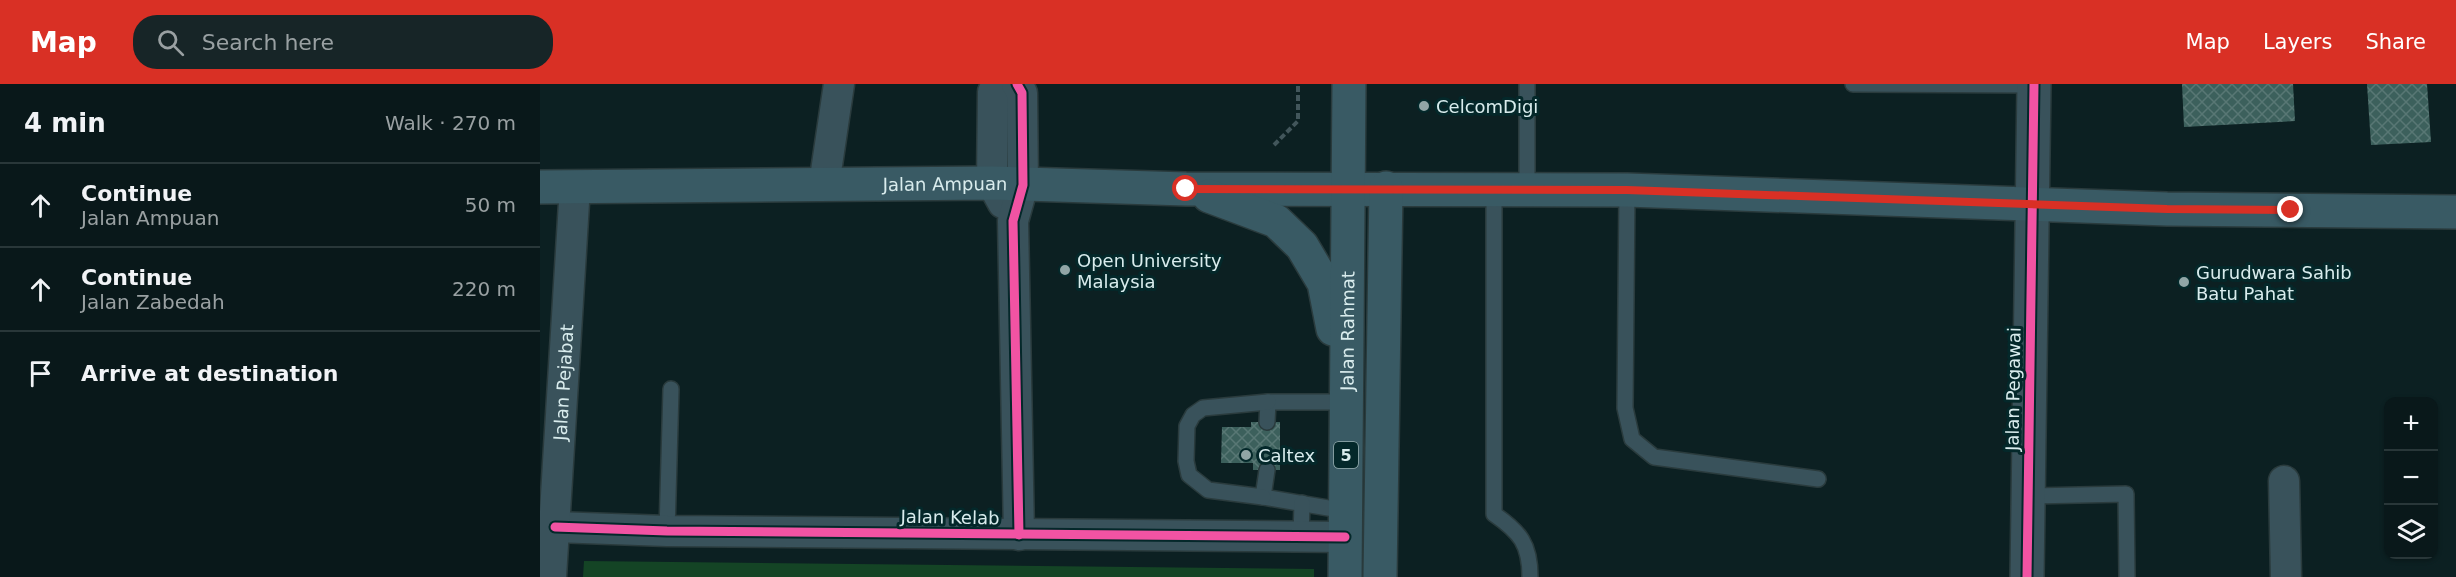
<!DOCTYPE html>
<meta charset="utf-8">
<style>
:root{--surface:#09181a;--page:#172527;--text:#f1f3f6;--muted:#99a0a2;--line:#293739;--accent:#d93025}
body{margin:0;font-family:"DejaVu Sans",sans-serif;background:var(--page);color:var(--text)}
.controls{position:absolute;right:18px;bottom:18px;display:grid;overflow:hidden;border-radius:12px;box-shadow:0 2px 4px #0004}
.controls button{width:54px;height:54px;display:grid;place-items:center;padding:0;border:0;border-bottom:2px solid var(--line);background:var(--surface);color:var(--text);font:30px sans-serif}
.stop{position:absolute;width:18px;height:18px;margin:-14px;border:4px solid #d93025;border-radius:50%;background:#fff}
.stop.end{background:#d93025;border-color:#fff;box-shadow:0 2px 6px #0008}
.list{margin:0;padding:0;list-style:none}
h2{display:flex;justify-content:space-between;align-items:center;height:78px;margin:0;padding:0 24px;font-size:26px}
h2 small{font-size:20px;font-weight:400;color:var(--muted)}
.list li{display:grid;grid-template-columns:39px 1fr auto;gap:18px;align-items:center;box-sizing:border-box;height:84px;padding:0 24px;border-top:2px solid var(--line)}
.list b{display:block;font-size:22px;white-space:nowrap}
.list p{margin:0;font-size:20px;white-space:nowrap;color:var(--muted)}
.list em{font-size:20px;font-style:normal;color:var(--muted)}
.icon{flex:none;width:33px;height:33px;fill:none;stroke:currentColor;stroke-width:2;stroke-linecap:round;stroke-linejoin:round}
.map{position:relative;flex:none;width:1916px;height:493px;overflow:hidden}
header{display:flex;align-items:center;gap:36px;box-sizing:border-box;height:84px;padding:0 30px;background:var(--accent);color:#fff}
header strong{font-size:28px}
nav{display:flex;gap:33px;margin-inline-start:auto;font-size:21px}
.search{width:420px;height:54px;background:var(--page);display:flex;align-items:center;gap:15px;box-sizing:border-box;padding:0 21px;border-radius:24px;color:var(--muted);font-size:22px}
main{display:flex}
aside{flex:1;background:var(--surface)}
.map>svg:first-child{display:block}
</style>
<header>
<strong>Map</strong>
<div class="search"><svg class="icon" aria-label="search" viewBox="0 0 24 24"><circle cx="10" cy="10" r="6"/><path d="M15 15l6 6"/></svg>Search here</div>
<nav><a>Map</a><a>Layers</a><a>Share</a></nav>
</header>
<main>
<aside>
<h2>4 min<small>Walk · 270 m</small></h2>
<ul class="list">
<li><svg class="icon" aria-label="ahead" viewBox="0 0 24 24"><path d="M12 20V5M6 11l6-6 6 6"/></svg><div><b>Continue</b><p>Jalan Ampuan</p></div><em>50 m</em></li>
<li><svg class="icon" aria-label="ahead" viewBox="0 0 24 24"><path d="M12 20V5M6 11l6-6 6 6"/></svg><div><b>Continue</b><p>Jalan Zabedah</p></div><em>220 m</em></li>
<li><svg class="icon" aria-label="arrive" viewBox="0 0 24 24"><path d="M6 21V4h12l-3 4 3 4H6"/></svg><div><b>Arrive at destination</b></div></li>
</ul>
</aside>
<div class="map">
<svg width="1916" height="493" viewBox="0 0 1916 493">
<defs>
<pattern id="building-cross-hatch" width="8" height="8" patternUnits="userSpaceOnUse" patternTransform="scale(1.5)"><rect width="8" height="8" fill="#3c605c"/><path d="M0 0l8 8M0 8l8-8" fill="none" stroke="#587774"/></pattern>
</defs>
<rect width="100%" height="100%" fill="#0c2022"/>
<!-- park -->
<path fill="#144425" d="M 44,477 L 774,485 L 774,493 L 43,493 Z"/>
<!-- building -->
<g fill="url(#building-cross-hatch)">
<path d="M 1642,0 L 1753,0 L 1755,37 L 1644,43 Z"/>
<path d="M 1827,0 L 1887,0 L 1891,58 L 1831,61 Z"/>
<path d="M 711,338 L 740,338 L 740,386 L 713,386 L 713,379 L 681,379 L 682,343 L 711,343 Z"/>
</g>
<g fill="none" stroke-linecap="round" stroke-linejoin="round">
<!-- service casing -->
<g stroke="#2a3b3d" stroke-width="18">
<g id="service">
<path d="M 1313,0 L 1494,1"/>
<path d="M 954,105 L 954,430 C 980,448 990,460 990,493"/>
<path d="M 987,105 L 987,0"/>
<path d="M 1087,106 L 1085,324 L 1092,355 L 1114,373 L 1278,395"/>
<path d="M 727,338 L 728,318 L 807,318"/>
<path d="M 727,386 L 723,413 L 806,427"/>
<path d="M 1487,412 L 1586,410 L 1587,493"/>
<path d="M 723,413 L 668,406 L 649,391 L 646,377 L 647,342 L 653,331 L 663,324 L 728,318"/>
<path d="M 127,447 L 131,305"/>
<path d="M 761,453 L 762,419"/>
</g>
</g>
<!-- minor casing -->
<g stroke="#2a3b3d" stroke-width="33">
<g id="minor">
<path d="M 458,0 L 453,8 L 452,99 L 463,119"/>
<path d="M 477,0 L 482,9 L 483,101 L 473,137 L 479,451"/>
<path d="M 284,101 L 299,0"/>
<path d="M 1744,397 L 1746,493"/>
<path d="M 15,443 L 127,447 L 805,453"/>
<path id="s1" d="M 11,493 L 35,102"/>
</g>
</g>
<!-- tertiary casing -->
<g stroke="#2a3b3d" stroke-width="36">
<path id="tertiary" d="M 1487,493 L 1494,0"/>
</g>
<!-- primary casing -->
<g stroke="#2a3b3d" stroke-width="36">
<g id="primary">
<path id="s2" d="M 0,103 L 452,99 L 646,105 L 1087,106 L 1627,125 L 1916,128"/>
<path d="M 669,112 L 736,137 L 762,162 L 784,199 L 793,245"/>
<path id="s3" d="M 805,493 L 809,0"/>
<path d="M 840,493 L 846,104"/>
</g>
</g>
<!-- path -->
<path stroke="#42565b" stroke-width="4" stroke-dasharray="6 3" stroke-linecap="butt" d="M 734,61 L 758,37 L 758,0"/>
<!-- service -->
<use href="#service" stroke="#39525b" stroke-width="15"/>
<!-- minor -->
<use href="#minor" stroke="#39525b" stroke-width="30"/>
<!-- tertiary -->
<use href="#tertiary" stroke="#39525b" stroke-width="33"/>
<!-- primary -->
<use href="#primary" stroke="#395a64" stroke-width="33"/>
<!-- cycleway casing -->
<g stroke="#04282a" stroke-width="13">
<g id="cycleway">
<path d="M 477,0 L 482,9 L 483,101 L 473,137 L 479,451"/>
<path d="M 15,443 L 127,447 L 805,453"/>
<path d="M 1487,493 L 1494,0"/>
</g>
</g>
<!-- cycleway -->
<use href="#cycleway" stroke="#f153a3" stroke-width="9"/>
</g>
<g fill="none" stroke-linecap="round" stroke-linejoin="round">
<!-- route -->
<path stroke="#d93025" stroke-width="8" d="M 646,105 L 1087,106 L 1627,125 L 1751,126"/>
</g>
<!-- markers -->
<g fill="#91a5a6" stroke="#04282a" stroke-width="2">
<circle cx="884" cy="22" r="6"/>
<circle cx="525" cy="186" r="6"/>
<circle cx="1644" cy="198" r="6"/>
<circle cx="706" cy="371" r="6"/>
</g>
<g text-anchor="middle" dominant-baseline="central" stroke-width="6" stroke-linejoin="round" paint-order="stroke">
<!-- shield labels -->
<rect fill="#04282a" stroke="#99b1b2" stroke-width="1.5" x="794" y="358" width="24" height="26" rx="4.5"/>
<g font-size="16" font-weight="bold" fill="#d9eced">
<text x="806" y="371">5</text>
</g>
<!-- poi labels -->
<g font-size="18" fill="#d9eced" stroke="#04282a" text-anchor="start">
<text x="896" y="22">CelcomDigi</text>
<text x="537" y="176">Open University<tspan x="537" dy="21">Malaysia</tspan></text>
<text x="1656" y="188">Gurudwara Sahib<tspan x="1656" dy="21">Batu Pahat</tspan></text>
<text x="718" y="371">Caltex</text>
</g>
<!-- street labels -->
<g font-size="18" fill="#d9eced" stroke="#04282a">
<text stroke="none"><textPath href="#s2" startOffset="405">Jalan Ampuan</textPath></text>
<text stroke="none"><textPath href="#s3" startOffset="246">Jalan Rahmat</textPath></text>
<text stroke="none"><textPath href="#s1" startOffset="195">Jalan Pejabat</textPath></text>
<text transform="translate(1473 305) rotate(-89)">Jalan Pegawai</text>
<text transform="translate(410 433) rotate(1)">Jalan Kelab</text>
</g>
</g>
</svg>
<div class="controls">
<button>+</button>
<button>−</button>
<button><svg class="icon" aria-label="layers" viewBox="0 0 24 24"><path d="M12 4l9 5-9 5-9-5zM3 14l9 5 9-5"/></svg></button>
</div>
<div class="stop" style="left:646px;top:105px"></div>
<div class="stop end" style="left:1751px;top:126px"></div>
</div>
</main>
